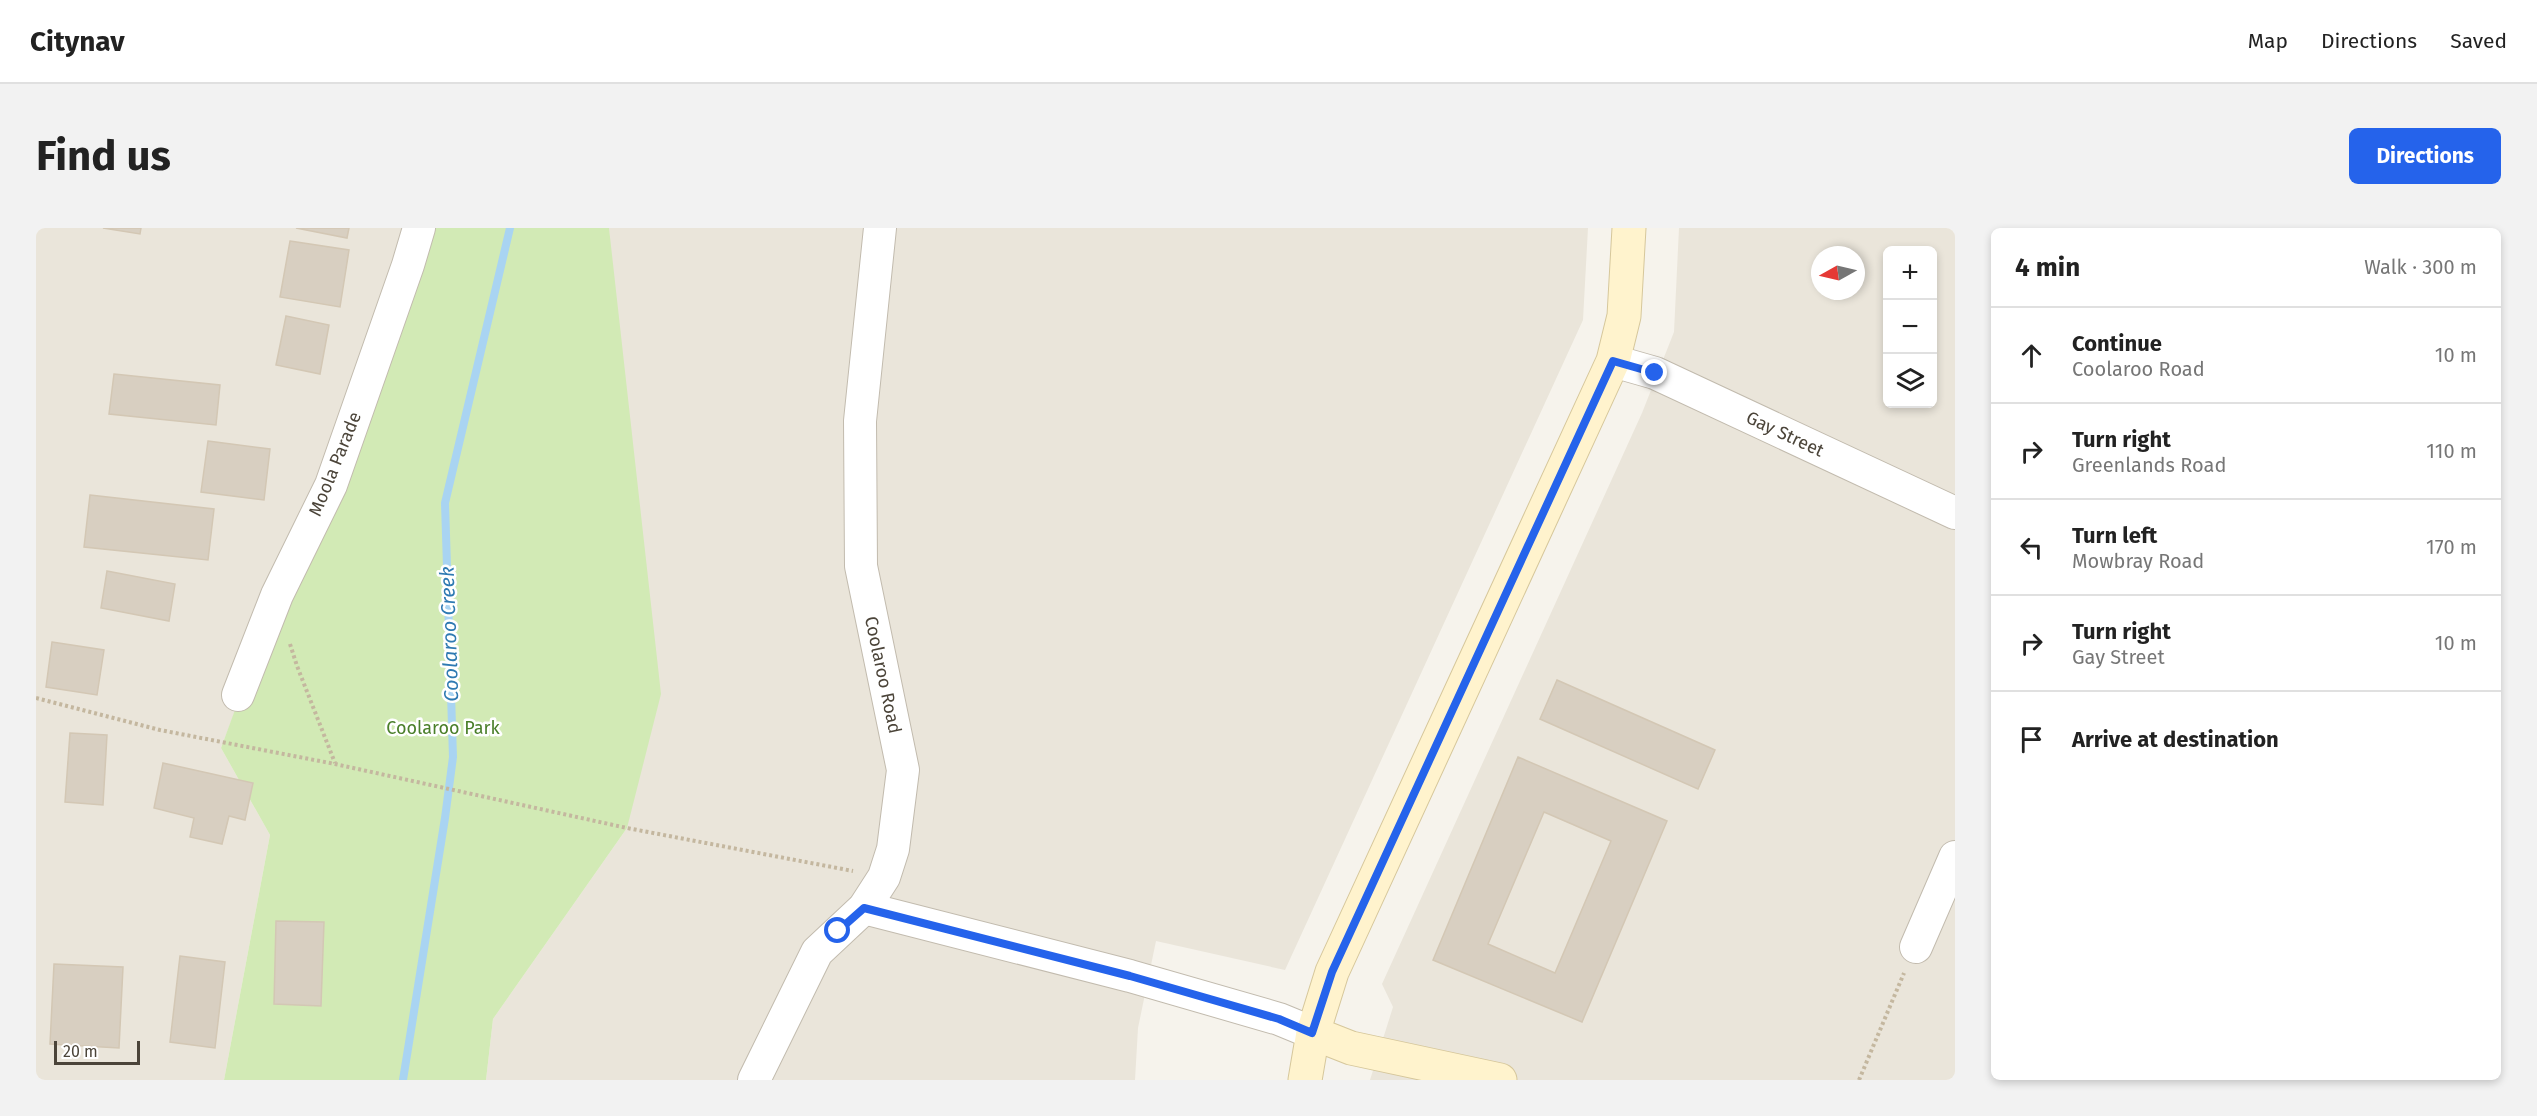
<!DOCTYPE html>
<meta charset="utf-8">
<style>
:root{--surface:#fff;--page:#f2f2f2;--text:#222;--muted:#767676;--line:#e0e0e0;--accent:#2563eb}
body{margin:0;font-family:"Fira Sans",sans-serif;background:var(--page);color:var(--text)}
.controls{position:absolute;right:18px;top:18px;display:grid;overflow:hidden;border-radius:9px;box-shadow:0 3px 9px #0003}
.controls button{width:54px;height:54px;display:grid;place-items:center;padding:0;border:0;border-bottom:2px solid var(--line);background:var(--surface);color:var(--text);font:30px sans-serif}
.compass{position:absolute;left:1775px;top:18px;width:54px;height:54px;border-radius:50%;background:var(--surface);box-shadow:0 3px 9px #0003;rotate:262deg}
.scale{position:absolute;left:18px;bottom:15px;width:86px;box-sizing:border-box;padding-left:6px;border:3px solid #4b4439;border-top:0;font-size:16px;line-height:21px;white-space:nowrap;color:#4b4439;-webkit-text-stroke:4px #fff;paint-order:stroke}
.stop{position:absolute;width:18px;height:18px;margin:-14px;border:4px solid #2563eb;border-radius:50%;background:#fff}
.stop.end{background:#2563eb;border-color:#fff;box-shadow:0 2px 6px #0008}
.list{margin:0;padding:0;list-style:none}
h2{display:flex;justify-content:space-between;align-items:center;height:78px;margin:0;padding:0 24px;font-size:26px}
h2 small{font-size:20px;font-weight:400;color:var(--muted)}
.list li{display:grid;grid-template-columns:39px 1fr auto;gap:18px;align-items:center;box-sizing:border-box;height:96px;padding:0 24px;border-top:2px solid var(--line)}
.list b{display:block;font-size:22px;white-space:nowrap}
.list p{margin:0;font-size:20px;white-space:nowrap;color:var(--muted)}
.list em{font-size:20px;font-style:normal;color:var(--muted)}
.icon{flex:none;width:33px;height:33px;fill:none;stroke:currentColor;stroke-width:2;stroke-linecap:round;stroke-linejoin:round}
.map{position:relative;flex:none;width:1919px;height:852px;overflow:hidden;border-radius:9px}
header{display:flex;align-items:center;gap:36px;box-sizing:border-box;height:84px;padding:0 30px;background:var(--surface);border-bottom:2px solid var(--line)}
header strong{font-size:28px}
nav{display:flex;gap:33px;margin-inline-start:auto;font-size:21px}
.intro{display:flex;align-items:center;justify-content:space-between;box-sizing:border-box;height:144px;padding:0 36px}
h1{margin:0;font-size:42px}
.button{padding:15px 27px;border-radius:9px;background:var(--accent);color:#fff;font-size:21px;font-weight:700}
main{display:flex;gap:36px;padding:0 36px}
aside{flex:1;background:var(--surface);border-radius:9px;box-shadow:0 3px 9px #0003}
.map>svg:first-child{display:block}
</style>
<header>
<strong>Citynav</strong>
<nav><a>Map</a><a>Directions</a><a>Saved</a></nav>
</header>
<div class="intro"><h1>Find us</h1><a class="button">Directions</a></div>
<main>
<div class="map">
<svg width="1919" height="852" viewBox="0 0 1919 852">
<rect width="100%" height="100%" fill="#f6f3ec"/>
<!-- residential -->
<g fill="#eae5da" fill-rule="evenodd">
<path d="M 0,0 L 383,0 L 185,520 L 234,607 L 188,852 L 0,852 Z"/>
<path d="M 573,0 L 1552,0 L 1547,92 L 1249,742 L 1120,713 L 1102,800 L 1099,852 L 450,852 L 457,791 L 591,600 Z"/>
<path d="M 1643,0 L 1919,0 L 1919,852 L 1334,852 L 1357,779 L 1346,756 L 1606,185 L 1638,104 ZM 1852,22 L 1896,22 L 1896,176 L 1852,176 ZM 1784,27 L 1820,27 L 1820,63 L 1784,63 Z"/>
</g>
<!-- green -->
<path fill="#d2eab5" d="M 383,0 L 573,0 L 625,466 L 591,600 L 457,791 L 450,852 L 188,852 L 234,607 L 185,520 L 241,367 Z"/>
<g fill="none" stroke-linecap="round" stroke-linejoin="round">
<!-- stream -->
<path stroke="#a9d4f2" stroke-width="8" d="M 367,852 L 409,590 L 417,529 L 409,275 L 474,0"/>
</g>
<!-- building -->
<g fill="#d8cfc1" stroke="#d3c7b4" stroke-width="1.5" fill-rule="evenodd">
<path d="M 67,0 L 105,0 L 104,6 Z"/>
<path d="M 260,0 L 313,0 L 311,10 Z"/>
<path d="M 254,13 L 313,22 L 304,79 L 244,69 Z"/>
<path d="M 250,88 L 293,97 L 284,146 L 240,137 Z"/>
<path d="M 78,146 L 184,157 L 180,197 L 73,186 Z"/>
<path d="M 172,213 L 234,221 L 228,272 L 165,264 Z"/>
<path d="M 54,267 L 178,281 L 172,332 L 48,319 Z"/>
<path d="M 71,343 L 139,356 L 133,393 L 65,380 Z"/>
<path d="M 16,414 L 68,422 L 61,467 L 10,459 Z"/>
<path d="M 1521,452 L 1679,522 L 1662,561 L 1504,491 Z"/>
<path d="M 34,505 L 71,507 L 67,577 L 29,574 Z"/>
<path d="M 1482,529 L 1631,593 L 1546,794 L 1397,732 ZM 1508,584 L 1575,613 L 1519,745 L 1452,716 Z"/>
<path d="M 127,535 L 217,555 L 209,592 L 193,588 L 186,616 L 154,609 L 158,590 L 118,580 Z"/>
<path d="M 240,693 L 288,694 L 285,778 L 238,776 Z"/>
<path d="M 144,728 L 189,734 L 179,820 L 134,814 Z"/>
<path d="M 18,736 L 87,739 L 83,820 L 14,816 Z"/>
</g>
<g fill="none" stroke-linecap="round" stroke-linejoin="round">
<!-- minor casing -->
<g stroke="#c2bbae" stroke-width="34">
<g id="minor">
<path d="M 1577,133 L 1619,145 L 1919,285"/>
<path d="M 202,467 L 241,367 L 295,257 L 372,37 L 383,0"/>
<path d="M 828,680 L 1094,748 L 1243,791 L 1277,805"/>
<path d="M 1880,719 L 1919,629"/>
<path d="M 718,852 L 781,724 L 828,680 L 848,649 L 857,621 L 867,542 L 825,338 L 824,193 L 844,0"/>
</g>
</g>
<!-- secondary casing -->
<g stroke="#d6c79b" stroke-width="35">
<g id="secondary">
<path d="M 1277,805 L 1315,820 L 1464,852"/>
<path d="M 1269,852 L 1277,805 L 1296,744 L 1577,133 L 1588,88 L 1593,0"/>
</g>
</g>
<!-- path -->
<g stroke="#c4b79f" stroke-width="4" stroke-dasharray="3 3" stroke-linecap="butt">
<path d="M 254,416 L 261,438 L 299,535"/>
<path d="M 0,470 L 124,502 L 299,536 L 591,600 L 817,643"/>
<path d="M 1823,852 L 1868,745"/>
</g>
<!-- minor -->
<use href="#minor" stroke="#fff" stroke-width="32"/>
<!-- secondary -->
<use href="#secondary" stroke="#fff3cd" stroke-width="33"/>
</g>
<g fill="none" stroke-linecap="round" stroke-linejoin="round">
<!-- route -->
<path stroke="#2563eb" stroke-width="8" d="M 802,703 L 828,680 L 1094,748 L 1243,791 L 1276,805 L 1296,744 L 1577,133 L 1619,145"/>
</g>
<g text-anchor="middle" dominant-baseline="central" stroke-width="5" stroke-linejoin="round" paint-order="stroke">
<!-- street labels -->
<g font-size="18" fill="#4b4439" stroke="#fff">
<text transform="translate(1749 206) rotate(25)">Gay Street</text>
<text transform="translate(299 236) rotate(-68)">Moola Parade</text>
<text transform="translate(847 447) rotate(78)">Coolaroo Road</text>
</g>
<!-- park labels -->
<g font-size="18" fill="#4a7f2a" stroke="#fff">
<text x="407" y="500">Coolaroo Park</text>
</g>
<!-- water labels -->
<g font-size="20" font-style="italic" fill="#2e7ab2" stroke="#fff">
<text transform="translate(413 406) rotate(-92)">Coolaroo Creek</text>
</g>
</g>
</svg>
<div class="controls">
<button>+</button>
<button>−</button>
<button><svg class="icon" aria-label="layers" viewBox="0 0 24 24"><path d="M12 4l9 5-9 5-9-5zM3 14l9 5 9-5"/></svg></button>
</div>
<svg class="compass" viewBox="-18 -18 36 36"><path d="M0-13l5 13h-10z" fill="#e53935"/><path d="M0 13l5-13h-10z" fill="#767676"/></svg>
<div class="scale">20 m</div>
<div class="stop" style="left:802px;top:703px"></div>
<div class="stop end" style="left:1619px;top:145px"></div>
</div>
<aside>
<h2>4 min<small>Walk · 300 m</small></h2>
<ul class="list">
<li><svg class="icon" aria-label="ahead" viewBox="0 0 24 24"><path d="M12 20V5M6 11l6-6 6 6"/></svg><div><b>Continue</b><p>Coolaroo Road</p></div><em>10 m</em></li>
<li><svg class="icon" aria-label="right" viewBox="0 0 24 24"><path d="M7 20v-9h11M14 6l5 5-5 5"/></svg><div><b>Turn right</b><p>Greenlands Road</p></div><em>110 m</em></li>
<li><svg class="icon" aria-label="left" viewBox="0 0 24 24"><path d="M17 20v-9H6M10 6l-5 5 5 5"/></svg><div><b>Turn left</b><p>Mowbray Road</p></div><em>170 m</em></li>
<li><svg class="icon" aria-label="right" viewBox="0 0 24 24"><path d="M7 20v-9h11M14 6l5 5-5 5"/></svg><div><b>Turn right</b><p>Gay Street</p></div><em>10 m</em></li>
<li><svg class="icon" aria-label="arrive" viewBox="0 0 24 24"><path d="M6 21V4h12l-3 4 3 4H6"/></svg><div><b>Arrive at destination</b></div></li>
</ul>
</aside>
</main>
